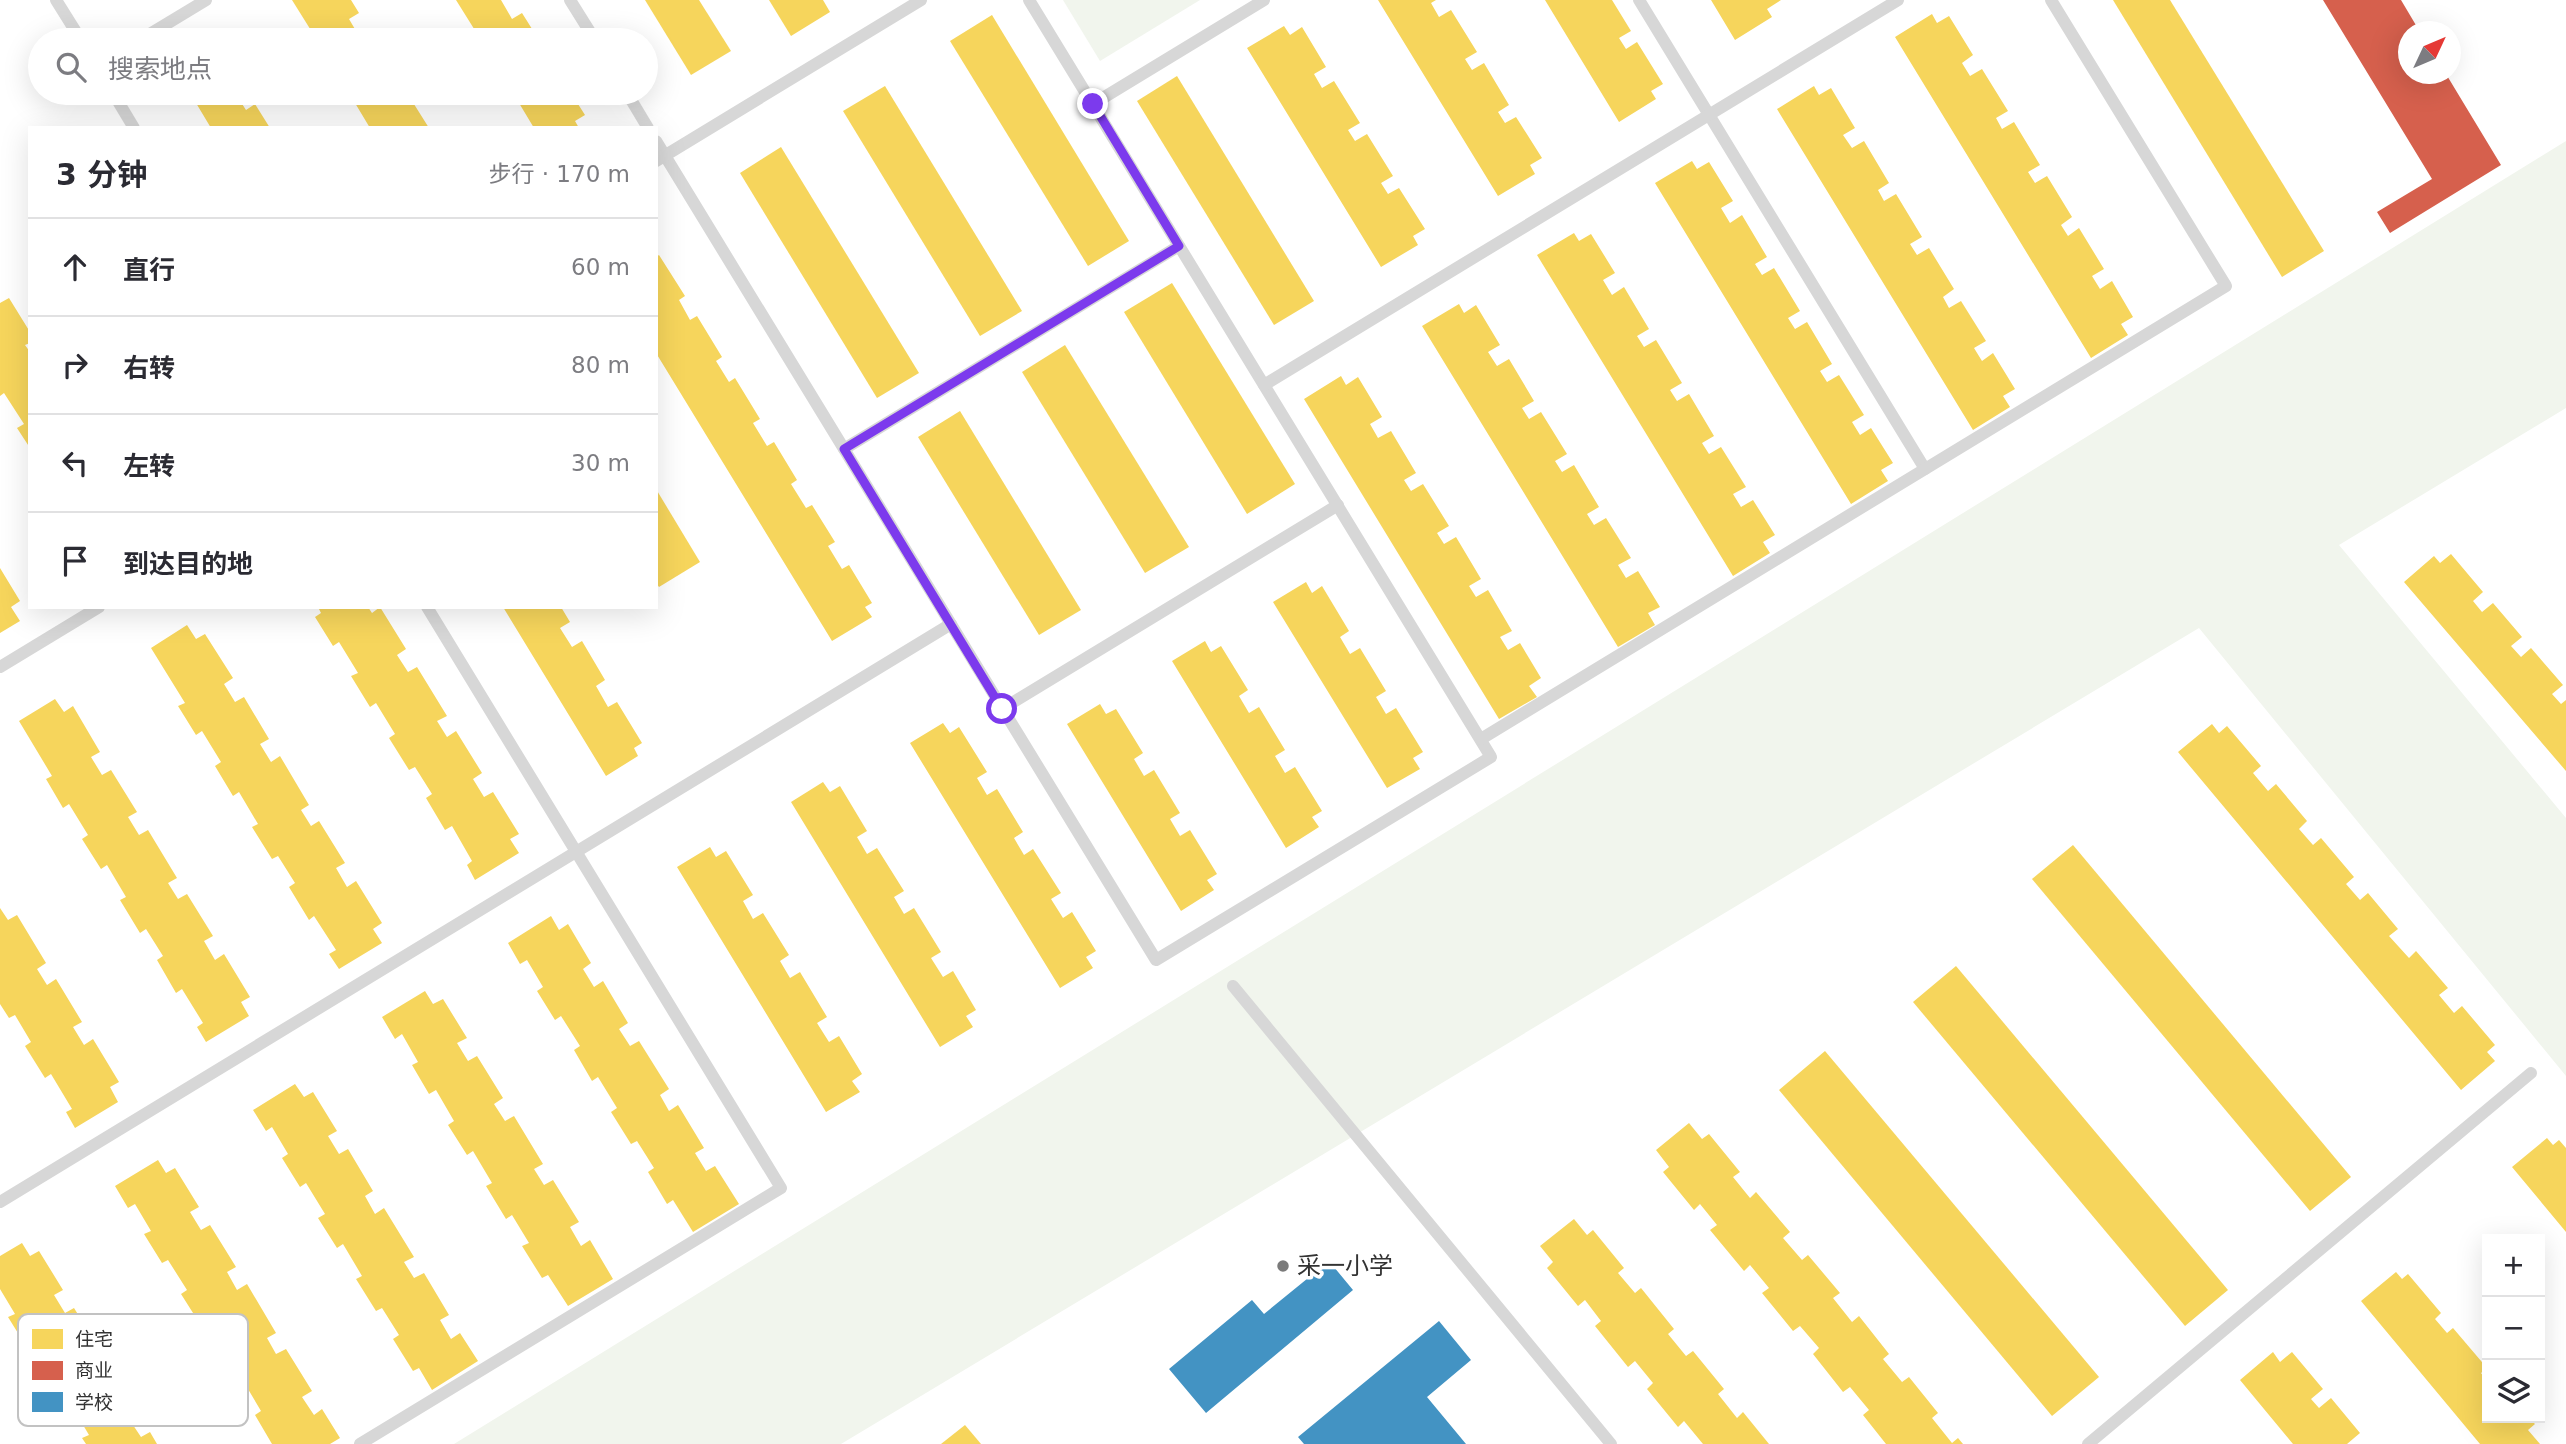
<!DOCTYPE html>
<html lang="zh">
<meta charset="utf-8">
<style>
:root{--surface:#fff;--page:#f7f7f7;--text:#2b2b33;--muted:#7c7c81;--line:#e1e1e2}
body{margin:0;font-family:"DejaVu Sans","Noto Sans SC",sans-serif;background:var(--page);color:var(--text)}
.controls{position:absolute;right:21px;bottom:21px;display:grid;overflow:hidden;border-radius:0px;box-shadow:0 7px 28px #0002}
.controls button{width:63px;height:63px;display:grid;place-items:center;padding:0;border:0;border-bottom:2px solid var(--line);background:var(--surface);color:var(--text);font:35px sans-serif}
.compass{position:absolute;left:2398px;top:21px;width:63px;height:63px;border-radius:50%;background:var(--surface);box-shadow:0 7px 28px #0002;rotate:46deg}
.stop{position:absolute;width:21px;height:21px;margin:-16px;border:5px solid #7c3aed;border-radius:50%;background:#fff}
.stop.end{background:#7c3aed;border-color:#fff;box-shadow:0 2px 7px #0008}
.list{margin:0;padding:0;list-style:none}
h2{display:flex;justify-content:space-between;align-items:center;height:91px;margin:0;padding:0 28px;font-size:30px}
h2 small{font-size:23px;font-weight:400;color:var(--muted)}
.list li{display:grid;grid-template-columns:46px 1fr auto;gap:21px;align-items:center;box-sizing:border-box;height:98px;padding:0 28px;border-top:2px solid var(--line)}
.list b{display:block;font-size:26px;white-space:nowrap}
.list em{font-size:23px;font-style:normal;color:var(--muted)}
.icon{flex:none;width:38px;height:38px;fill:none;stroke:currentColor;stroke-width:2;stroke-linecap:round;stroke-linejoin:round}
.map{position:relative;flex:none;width:2566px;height:1444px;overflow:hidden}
.search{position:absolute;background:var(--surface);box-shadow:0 7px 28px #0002;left:28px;top:28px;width:630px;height:77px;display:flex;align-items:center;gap:18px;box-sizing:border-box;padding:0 24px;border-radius:38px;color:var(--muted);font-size:26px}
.panel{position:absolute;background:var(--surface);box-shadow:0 7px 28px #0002;left:28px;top:126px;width:630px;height:483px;border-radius:0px}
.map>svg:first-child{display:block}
</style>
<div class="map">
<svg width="2566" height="1444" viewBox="0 0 2566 1444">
<rect width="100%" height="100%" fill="#fff"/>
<!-- green -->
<g fill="#f1f5ed">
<path d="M 1063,0 L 1200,0 L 1100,61 Z"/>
<path d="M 2566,141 L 2566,408 L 2339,545 L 2566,818 L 2566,1076 L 2199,628 L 841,1444 L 454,1444 Z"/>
</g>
<!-- homes -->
<g fill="#f6d55c">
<path d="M 292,0 L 351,0 L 359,13 L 349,19 L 359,36 L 369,30 L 375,40 L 317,40 Z"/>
<path d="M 456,0 L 501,0 L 512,19 L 522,13 L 539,40 L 481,40 Z"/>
<path d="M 645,0 L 699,0 L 731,51 L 691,75 Z"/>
<path d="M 769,0 L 823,0 L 830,12 L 791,36 Z"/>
<path d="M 1378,0 L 1436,0 L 1431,3 L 1439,17 L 1451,10 L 1477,52 L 1465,59 L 1472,70 L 1484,63 L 1509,105 L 1498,112 L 1505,123 L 1516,117 L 1542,158 L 1530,165 L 1535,174 L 1498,196 Z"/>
<path d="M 1545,0 L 1612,0 L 1631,31 L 1619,38 L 1626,49 L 1637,42 L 1663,84 L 1651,91 L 1656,99 L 1619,122 Z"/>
<path d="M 1711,0 L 1781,0 L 1767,9 L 1772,17 L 1735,40 Z"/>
<path d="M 2113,0 L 2170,0 L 2324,251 L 2282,277 Z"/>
<path d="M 1932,14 L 1937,23 L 1949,16 L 1973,55 L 1962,63 L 1970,76 L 1982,69 L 2008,111 L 1996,118 L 2002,129 L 2014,122 L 2040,165 L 2028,172 L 2035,183 L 2047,176 L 2072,217 L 2061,225 L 2068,236 L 2079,228 L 2104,269 L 2092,276 L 2100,289 L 2112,281 L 2133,317 L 2121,324 L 2128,335 L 2091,358 L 1895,37 Z"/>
<path d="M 992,15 L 1129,241 L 1088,266 L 950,41 Z"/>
<path d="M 1284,26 L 1290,35 L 1302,27 L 1326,67 L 1314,74 L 1322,88 L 1334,81 L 1360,123 L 1348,130 L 1355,141 L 1367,134 L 1393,176 L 1381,183 L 1388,194 L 1399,188 L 1425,229 L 1413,236 L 1418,245 L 1381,267 L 1247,48 Z"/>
<path d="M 1177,76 L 1314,301 L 1274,325 L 1137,101 Z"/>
<path d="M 885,86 L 1022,311 L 980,336 L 843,111 Z"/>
<path d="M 1814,86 L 1819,95 L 1831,88 L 1855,128 L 1843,135 L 1852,148 L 1864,141 L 1889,183 L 1878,190 L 1884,201 L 1896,194 L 1922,237 L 1910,244 L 1917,255 L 1929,248 L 1954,289 L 1943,297 L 1949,308 L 1961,301 L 1986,341 L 1974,348 L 1982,361 L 1993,353 L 2015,389 L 2003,396 L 2010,407 L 1973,430 L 1777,109 Z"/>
<path d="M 190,93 L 235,93 L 246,110 L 255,104 L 270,128 L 211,128 Z"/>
<path d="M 349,93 L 394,93 L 396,96 L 407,93 L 429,128 L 370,128 Z"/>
<path d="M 513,93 L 571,93 L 585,115 L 575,121 L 579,128 L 534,128 Z"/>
<path d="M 781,147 L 919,373 L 877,398 L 740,173 Z"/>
<path d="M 1692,161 L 1697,169 L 1709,162 L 1733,201 L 1721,208 L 1730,223 L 1742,215 L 1767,257 L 1755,264 L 1762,275 L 1774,268 L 1800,311 L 1788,318 L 1795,329 L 1807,322 L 1832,364 L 1820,371 L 1827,382 L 1839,375 L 1864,415 L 1852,422 L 1860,435 L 1871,428 L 1893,463 L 1881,470 L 1888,481 L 1851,504 L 1655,183 Z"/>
<path d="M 1574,233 L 1579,241 L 1591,234 L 1615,273 L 1603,280 L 1612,295 L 1624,287 L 1649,329 L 1637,336 L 1644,347 L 1656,340 L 1682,383 L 1670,390 L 1677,401 L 1689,394 L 1714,436 L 1702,443 L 1709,454 L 1721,447 L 1746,487 L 1733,494 L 1741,507 L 1753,500 L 1775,535 L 1763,542 L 1770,553 L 1733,576 L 1537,255 Z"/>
<path d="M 659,255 L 685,296 L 679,300 L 690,320 L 697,316 L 722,357 L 716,361 L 729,382 L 735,378 L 760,419 L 753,423 L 767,446 L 774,442 L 797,480 L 791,484 L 806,508 L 812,505 L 835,542 L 828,546 L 842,569 L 849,565 L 872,603 L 865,607 L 872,617 L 832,641 L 656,353 L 656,257 Z"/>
<path d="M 1172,283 L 1295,484 L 1247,514 L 1124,312 Z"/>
<path d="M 9,298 L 30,332 L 30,343 L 25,345 L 30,352 L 30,448 L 17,428 L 24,424 L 4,393 L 0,396 L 0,303 Z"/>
<path d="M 1459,304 L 1464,313 L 1476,305 L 1500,345 L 1488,352 L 1497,366 L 1509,359 L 1534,401 L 1522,408 L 1529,419 L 1541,412 L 1567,454 L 1555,461 L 1562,472 L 1574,465 L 1599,507 L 1587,514 L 1594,525 L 1606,518 L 1631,558 L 1618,565 L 1626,578 L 1638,571 L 1660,607 L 1648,613 L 1655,625 L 1618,647 L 1422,326 Z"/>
<path d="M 1065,345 L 1189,547 L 1145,573 L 1022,372 Z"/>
<path d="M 1341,376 L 1346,385 L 1358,377 L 1382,417 L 1370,424 L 1378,438 L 1391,431 L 1416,473 L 1404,480 L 1411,491 L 1423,484 L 1449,526 L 1437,533 L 1444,544 L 1456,537 L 1481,579 L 1469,586 L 1476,597 L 1488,590 L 1512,631 L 1500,637 L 1508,650 L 1520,643 L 1541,678 L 1529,686 L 1537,697 L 1499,719 L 1304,399 Z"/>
<path d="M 960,411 L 1081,610 L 1039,635 L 918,437 Z"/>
<path d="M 656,489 L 700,562 L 659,587 L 656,583 Z"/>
<path d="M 2451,554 L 2483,592 L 2473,601 L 2482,612 L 2493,603 L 2522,637 L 2511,646 L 2521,657 L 2531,648 L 2563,685 L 2552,694 L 2561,704 L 2566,700 L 2566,771 L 2404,582 L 2434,556 L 2440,563 Z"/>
<path d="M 0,568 L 20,601 L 11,607 L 20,621 L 0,633 Z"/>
<path d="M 1306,582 L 1312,593 L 1322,586 L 1349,631 L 1340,637 L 1350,654 L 1360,648 L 1386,691 L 1376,697 L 1386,714 L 1396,708 L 1423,752 L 1413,758 L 1420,769 L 1387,788 L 1273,602 Z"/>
<path d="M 318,607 L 368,607 L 372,613 L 380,607 L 406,649 L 397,655 L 408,672 L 417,667 L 447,716 L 437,721 L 447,737 L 456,731 L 482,773 L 473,779 L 484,797 L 493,792 L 519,834 L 510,839 L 519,853 L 475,880 L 467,865 L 472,861 L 452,826 L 445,830 L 426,798 L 432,794 L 415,767 L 409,770 L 389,738 L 395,734 L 376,703 L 370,707 L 351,676 L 358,673 L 339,642 L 333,646 L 315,617 L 321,613 Z"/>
<path d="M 503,607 L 561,607 L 570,622 L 560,628 L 572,647 L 582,641 L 605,680 L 596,686 L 608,707 L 617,702 L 642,743 L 634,748 L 638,756 L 606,776 Z"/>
<path d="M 187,625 L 196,639 L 205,634 L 233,678 L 224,684 L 235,702 L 244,697 L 269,739 L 260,744 L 271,762 L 280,756 L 309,805 L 301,810 L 311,826 L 319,821 L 345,863 L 336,868 L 347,887 L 356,881 L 382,923 L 373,929 L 382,943 L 339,969 L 329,954 L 336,950 L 314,916 L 309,920 L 289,887 L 295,883 L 278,856 L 272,859 L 252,827 L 258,824 L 239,792 L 233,796 L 215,766 L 221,762 L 202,731 L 196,735 L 178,706 L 185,703 L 151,648 Z"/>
<path d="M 1205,641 L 1211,652 L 1221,646 L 1248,690 L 1239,696 L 1249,713 L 1259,707 L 1285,750 L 1275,756 L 1285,773 L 1295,767 L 1322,811 L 1312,817 L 1319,827 L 1286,848 L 1172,661 Z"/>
<path d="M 55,699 L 64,712 L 73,706 L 100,752 L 91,757 L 102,775 L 111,770 L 137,812 L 128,817 L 139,835 L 148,830 L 177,878 L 168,883 L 178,899 L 187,894 L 213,936 L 204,941 L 215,960 L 224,954 L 250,997 L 241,1002 L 249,1016 L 206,1042 L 197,1027 L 203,1023 L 182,989 L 176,993 L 157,960 L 163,956 L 146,929 L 140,933 L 120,900 L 126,897 L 107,865 L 101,869 L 82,839 L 88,835 L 69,804 L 63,808 L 46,779 L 52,776 L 19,721 Z"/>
<path d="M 1100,704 L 1106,714 L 1116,709 L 1143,753 L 1134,759 L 1144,776 L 1154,770 L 1180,813 L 1170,819 L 1180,836 L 1190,830 L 1217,874 L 1207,880 L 1214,890 L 1181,911 L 1067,724 Z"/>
<path d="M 943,723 L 950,733 L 959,727 L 987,772 L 977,778 L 987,795 L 997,789 L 1023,832 L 1014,838 L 1024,855 L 1033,849 L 1061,893 L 1051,899 L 1063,918 L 1072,912 L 1096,951 L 1086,957 L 1093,968 L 1060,988 L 910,743 Z"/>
<path d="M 2212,724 L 2219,733 L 2227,726 L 2261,766 L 2253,773 L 2268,791 L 2276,784 L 2307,821 L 2299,829 L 2313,845 L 2321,838 L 2354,877 L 2346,884 L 2360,900 L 2368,893 L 2398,929 L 2389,936 L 2409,958 L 2416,951 L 2448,988 L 2439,995 L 2454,1013 L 2462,1006 L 2495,1045 L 2487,1052 L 2495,1061 L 2461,1090 L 2178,752 Z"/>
<path d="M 823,782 L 830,792 L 840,786 L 867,831 L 857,837 L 867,854 L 877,848 L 904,891 L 894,897 L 904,914 L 914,908 L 941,952 L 931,958 L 943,977 L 953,971 L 976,1010 L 966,1016 L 973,1027 L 940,1047 L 791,802 Z"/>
<path d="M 2073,845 L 2351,1177 L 2310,1211 L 2032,879 Z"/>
<path d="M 710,847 L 716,857 L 726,851 L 753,895 L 743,901 L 753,919 L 763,913 L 789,955 L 780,961 L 790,978 L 800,972 L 827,1017 L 817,1023 L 829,1042 L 839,1036 L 862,1074 L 852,1081 L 860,1092 L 826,1112 L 677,867 Z"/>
<path d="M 0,908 L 8,920 L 17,915 L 46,963 L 37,969 L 47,985 L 56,979 L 82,1022 L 73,1027 L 84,1045 L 93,1039 L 119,1082 L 110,1087 L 118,1102 L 75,1128 L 66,1112 L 72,1109 L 51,1074 L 45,1078 L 25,1046 L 31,1042 L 15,1015 L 9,1018 L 0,1004 Z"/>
<path d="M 551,916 L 559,930 L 568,924 L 591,963 L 583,969 L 594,987 L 603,981 L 628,1023 L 619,1029 L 630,1046 L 639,1041 L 669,1089 L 660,1095 L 669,1111 L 678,1105 L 704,1148 L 695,1153 L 706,1171 L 715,1166 L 739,1204 L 693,1232 L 673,1200 L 667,1204 L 648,1172 L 654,1168 L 637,1141 L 631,1144 L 611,1112 L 617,1108 L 598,1077 L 592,1081 L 574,1050 L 580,1046 L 561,1016 L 555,1020 L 537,991 L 543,987 L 527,960 L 520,964 L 508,943 Z"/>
<path d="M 1956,966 L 2228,1290 L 2185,1326 L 1913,1002 Z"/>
<path d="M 425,991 L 433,1004 L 443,999 L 467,1038 L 457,1043 L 468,1061 L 477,1056 L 503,1098 L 494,1104 L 505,1121 L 514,1116 L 543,1164 L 534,1169 L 544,1185 L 553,1180 L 579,1222 L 570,1227 L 581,1246 L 590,1240 L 613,1279 L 568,1306 L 548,1275 L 542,1278 L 522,1246 L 529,1243 L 512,1215 L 506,1219 L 486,1186 L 492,1183 L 473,1151 L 467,1155 L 448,1125 L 454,1121 L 436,1090 L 429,1094 L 412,1065 L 418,1062 L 402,1034 L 395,1039 L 382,1017 Z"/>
<path d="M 1825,1051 L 2099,1377 L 2052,1416 L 1779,1090 Z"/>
<path d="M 295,1084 L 304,1097 L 313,1092 L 337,1131 L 328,1136 L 339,1154 L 348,1149 L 373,1191 L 365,1196 L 375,1214 L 384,1208 L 414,1257 L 404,1262 L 414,1278 L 424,1273 L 449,1315 L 440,1320 L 451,1339 L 460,1333 L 478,1361 L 432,1390 L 419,1368 L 413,1371 L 393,1339 L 399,1335 L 382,1308 L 376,1311 L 356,1279 L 362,1276 L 343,1244 L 337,1248 L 318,1218 L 325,1214 L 306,1183 L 300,1187 L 282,1158 L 288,1154 L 272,1127 L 266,1131 L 253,1110 Z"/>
<path d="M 1689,1123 L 1702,1139 L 1709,1134 L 1740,1172 L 1733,1177 L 1750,1198 L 1756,1192 L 1790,1232 L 1783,1238 L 1802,1260 L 1808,1255 L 1840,1293 L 1833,1298 L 1852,1322 L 1859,1316 L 1889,1354 L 1883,1359 L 1902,1382 L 1909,1377 L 1938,1413 L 1932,1418 L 1952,1443 L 1958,1438 L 1963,1444 L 1886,1444 L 1863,1415 L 1869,1410 L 1850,1387 L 1843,1392 L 1813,1354 L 1819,1348 L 1800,1326 L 1793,1331 L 1762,1293 L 1769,1288 L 1750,1265 L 1744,1271 L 1710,1230 L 1717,1225 L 1700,1204 L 1694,1210 L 1663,1172 L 1669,1167 L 1656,1150 Z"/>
<path d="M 2547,1138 L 2553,1145 L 2559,1140 L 2566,1148 L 2566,1232 L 2512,1167 Z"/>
<path d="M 158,1160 L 166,1173 L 175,1168 L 199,1207 L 190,1212 L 201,1230 L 210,1225 L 236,1267 L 227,1272 L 237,1290 L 247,1284 L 276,1333 L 267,1338 L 276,1354 L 286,1349 L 312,1391 L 302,1397 L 314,1415 L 322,1409 L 340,1438 L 330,1444 L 272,1444 L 255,1415 L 261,1411 L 245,1384 L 238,1388 L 218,1355 L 225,1352 L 206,1320 L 200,1324 L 181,1294 L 187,1290 L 168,1260 L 162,1263 L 144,1234 L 151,1231 L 135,1204 L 128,1208 L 115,1186 Z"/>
<path d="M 1574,1219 L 1587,1235 L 1593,1230 L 1624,1268 L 1618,1273 L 1635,1293 L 1641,1288 L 1674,1329 L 1668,1334 L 1686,1356 L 1693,1351 L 1724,1389 L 1718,1394 L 1737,1418 L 1743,1412 L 1769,1444 L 1703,1444 L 1684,1421 L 1678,1427 L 1647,1389 L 1653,1383 L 1635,1361 L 1628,1367 L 1595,1326 L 1601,1321 L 1585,1300 L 1578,1306 L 1547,1268 L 1553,1262 L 1540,1246 Z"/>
<path d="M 22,1243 L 30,1256 L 39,1251 L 63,1290 L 54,1295 L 65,1313 L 74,1308 L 100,1350 L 90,1355 L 102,1373 L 110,1368 L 140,1416 L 131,1422 L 141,1437 L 150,1432 L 157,1444 L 86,1444 L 82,1438 L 89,1435 L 70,1403 L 63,1407 L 45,1377 L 51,1373 L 32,1342 L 26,1346 L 8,1317 L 15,1314 L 0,1289 L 0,1256 Z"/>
<path d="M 2396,1272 L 2402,1279 L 2408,1274 L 2441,1313 L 2435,1319 L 2447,1333 L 2453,1328 L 2487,1368 L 2481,1373 L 2487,1381 L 2487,1418 L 2529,1418 L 2535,1424 L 2528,1430 L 2540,1444 L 2480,1444 L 2361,1301 Z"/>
<path d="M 2273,1352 L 2280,1362 L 2292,1352 L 2323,1389 L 2311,1399 L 2319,1408 L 2331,1398 L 2360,1433 L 2347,1444 L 2293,1444 L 2240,1380 Z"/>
<path d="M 965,1425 L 981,1444 L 941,1444 Z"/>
</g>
<!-- shops -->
<path fill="#d6604d" d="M 2323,0 L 2401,0 L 2420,32 L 2408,32 L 2408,74 L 2446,74 L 2501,165 L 2390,233 L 2377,212 L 2432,179 Z"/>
<!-- schools -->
<g fill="#4393c3">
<path d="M 1329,1261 L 1353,1290 L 1206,1413 L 1169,1369 L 1252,1300 L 1264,1314 Z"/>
<path d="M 1439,1321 L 1471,1360 L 1427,1397 L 1466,1444 L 1304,1444 L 1298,1437 Z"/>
</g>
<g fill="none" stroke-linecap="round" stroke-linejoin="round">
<!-- service -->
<g stroke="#d7d7d7" stroke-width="12">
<path d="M 56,0 L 81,40"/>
<path d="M 570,0 L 595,40"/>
<path d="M 1639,0 L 1925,469"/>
<path d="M 140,40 L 206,0"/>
<path d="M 113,93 L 134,128"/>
<path d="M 627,93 L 648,128"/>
<path d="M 1093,104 L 1264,0"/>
<path d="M 656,141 L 1156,960 L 1491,757 L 1029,0"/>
<path d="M 656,161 L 921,0"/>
<path d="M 1264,385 L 1898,0"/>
<path d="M 844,449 L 1179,246"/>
<path d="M 0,667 L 99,607"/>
<path d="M 1002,709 L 1338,505"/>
<path d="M 1481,739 L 2226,286 L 2051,0"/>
<path d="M 1233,986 L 1611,1444"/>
<path d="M 0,1202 L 951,624"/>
<path d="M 360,1444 L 781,1188 L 427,607"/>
<path d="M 2088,1444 L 2531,1073"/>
</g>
</g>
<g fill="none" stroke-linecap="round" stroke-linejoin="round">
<!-- route -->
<path stroke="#7c3aed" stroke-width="9" d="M 1002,709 L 844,449 L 1179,246 L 1093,104"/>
</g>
<!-- markers -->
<circle fill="#7a7a7a" stroke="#fff" stroke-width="2.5" cx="1283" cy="1266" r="7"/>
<g text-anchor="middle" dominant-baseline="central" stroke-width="7" stroke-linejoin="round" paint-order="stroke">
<!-- poi labels -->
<g font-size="24" fill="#333" stroke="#fff" text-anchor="start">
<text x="1297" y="1266">采一小学</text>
</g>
</g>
<!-- legend -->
<rect x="18" y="1314" width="230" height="112" rx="10" fill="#fff" stroke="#c2c2c2" stroke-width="2"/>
<rect x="32" y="1329" width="31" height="20" fill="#f6d55c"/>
<rect x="32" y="1361" width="31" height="19" fill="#d6604d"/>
<rect x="32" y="1392" width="31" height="20" fill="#4393c3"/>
<g font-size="19" fill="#333">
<text x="75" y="1346">住宅</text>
<text x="75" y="1377">商业</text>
<text x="75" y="1409">学校</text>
</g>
</svg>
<div class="controls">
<button>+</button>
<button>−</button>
<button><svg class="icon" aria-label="layers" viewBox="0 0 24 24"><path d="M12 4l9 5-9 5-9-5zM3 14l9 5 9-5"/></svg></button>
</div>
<svg class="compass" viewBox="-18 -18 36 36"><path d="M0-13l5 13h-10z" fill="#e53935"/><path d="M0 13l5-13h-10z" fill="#7c7c81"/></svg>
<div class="stop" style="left:1002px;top:709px"></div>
<div class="stop end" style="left:1093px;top:104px"></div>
<div class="search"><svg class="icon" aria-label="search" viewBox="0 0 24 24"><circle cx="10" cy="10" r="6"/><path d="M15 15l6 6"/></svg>搜索地点</div>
<section class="panel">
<h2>3 分钟<small>步行 · 170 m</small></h2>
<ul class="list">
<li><svg class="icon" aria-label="ahead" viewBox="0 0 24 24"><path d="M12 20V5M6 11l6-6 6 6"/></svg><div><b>直行</b></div><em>60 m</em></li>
<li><svg class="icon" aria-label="right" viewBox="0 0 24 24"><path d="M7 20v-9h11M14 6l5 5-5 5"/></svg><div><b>右转</b></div><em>80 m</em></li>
<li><svg class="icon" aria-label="left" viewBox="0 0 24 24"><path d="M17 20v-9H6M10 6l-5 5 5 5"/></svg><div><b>左转</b></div><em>30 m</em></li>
<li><svg class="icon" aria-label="arrive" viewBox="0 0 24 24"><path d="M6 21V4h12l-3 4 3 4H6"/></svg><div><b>到达目的地</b></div></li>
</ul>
</section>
</div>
